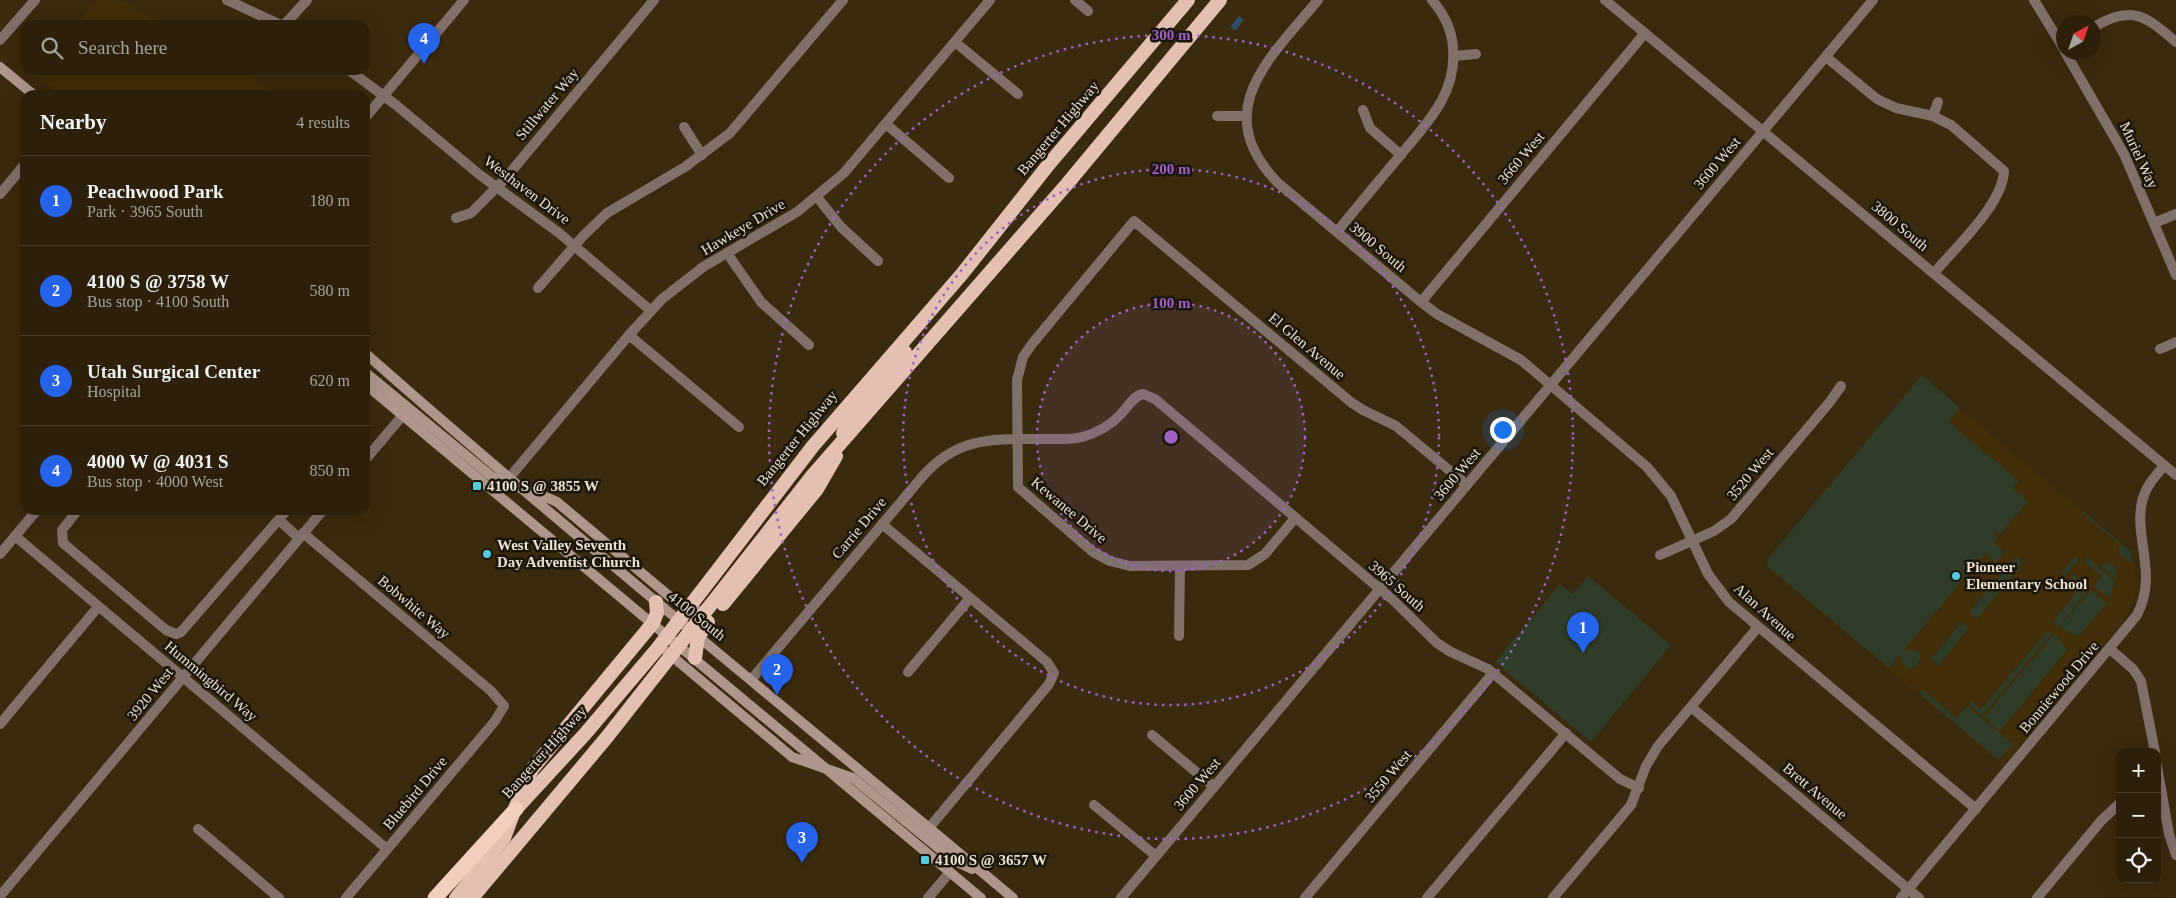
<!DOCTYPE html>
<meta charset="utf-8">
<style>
:root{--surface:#2c200a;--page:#342813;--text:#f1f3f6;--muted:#a6a39c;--line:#483e2b;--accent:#2563eb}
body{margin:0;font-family:Georgia,serif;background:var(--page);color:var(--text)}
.controls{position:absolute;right:15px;bottom:15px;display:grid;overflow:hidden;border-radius:10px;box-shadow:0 5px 20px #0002}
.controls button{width:45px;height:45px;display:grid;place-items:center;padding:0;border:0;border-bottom:1px solid var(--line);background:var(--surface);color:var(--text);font:25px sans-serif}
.compass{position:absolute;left:2056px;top:15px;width:45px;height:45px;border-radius:50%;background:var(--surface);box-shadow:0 5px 20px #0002;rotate:40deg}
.you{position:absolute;left:1502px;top:429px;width:18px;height:18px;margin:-12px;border:4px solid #fff;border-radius:50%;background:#1a73e8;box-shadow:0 0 0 8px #1a73e833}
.badge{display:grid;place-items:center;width:32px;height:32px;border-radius:50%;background:var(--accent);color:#fff;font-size:16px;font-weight:700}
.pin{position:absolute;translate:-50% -41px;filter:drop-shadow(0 1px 2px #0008)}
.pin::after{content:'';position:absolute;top:26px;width:18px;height:15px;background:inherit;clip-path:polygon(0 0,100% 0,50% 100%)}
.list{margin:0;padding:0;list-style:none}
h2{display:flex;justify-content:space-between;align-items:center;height:65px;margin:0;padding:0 20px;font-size:21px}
h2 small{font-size:16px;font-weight:400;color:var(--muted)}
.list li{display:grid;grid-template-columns:32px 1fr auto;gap:15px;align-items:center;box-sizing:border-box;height:90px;padding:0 20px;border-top:1px solid var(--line)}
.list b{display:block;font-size:19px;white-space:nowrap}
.list p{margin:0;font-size:16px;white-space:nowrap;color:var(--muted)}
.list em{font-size:16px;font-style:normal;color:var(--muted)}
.icon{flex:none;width:28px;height:28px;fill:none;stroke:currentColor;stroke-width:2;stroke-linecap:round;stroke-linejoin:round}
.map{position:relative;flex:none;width:2176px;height:898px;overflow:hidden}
.search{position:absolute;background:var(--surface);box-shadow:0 5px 20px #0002;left:20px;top:20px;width:350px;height:55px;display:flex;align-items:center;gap:12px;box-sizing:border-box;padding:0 18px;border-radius:15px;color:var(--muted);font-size:19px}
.panel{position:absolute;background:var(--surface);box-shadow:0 5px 20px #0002;left:20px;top:90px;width:350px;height:425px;border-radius:15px}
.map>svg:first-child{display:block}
</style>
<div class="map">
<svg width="2176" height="898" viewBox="0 0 2176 898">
<rect width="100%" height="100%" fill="#3a2a0e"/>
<!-- built -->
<g fill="#422e09">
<path d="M 96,0 L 121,0 L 163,25 L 76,25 Z"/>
<path d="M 39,70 L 238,70 L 280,95 L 60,95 L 35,74 Z"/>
<path d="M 1925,379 L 2131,552 L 2137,585 L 2133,601 L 2126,618 L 2003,765 L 1767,567 Z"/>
</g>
<!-- green -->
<g fill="#2f3c28">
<path d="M 1922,375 L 1960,408 L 1949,422 L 2019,481 L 2013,488 L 2028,501 L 2000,535 L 1996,531 L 1994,534 L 1998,538 L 1994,543 L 2003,551 L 2003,554 L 1996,563 L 1988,556 L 1987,551 L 1904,650 L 1917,651 L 1921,655 C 1920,664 1916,666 1909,669 L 1902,663 L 1900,655 L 1889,668 L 1766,565 L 1768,563 L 1767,560 Z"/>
<path d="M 2083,511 L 2131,552 L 2132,563 L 2119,554 L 2119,544 L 2082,513 Z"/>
<path d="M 2075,556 L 2079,560 L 2065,576 L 2061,573 Z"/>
<path d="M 2016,557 L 2023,563 L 1977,619 L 1969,612 Z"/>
<path d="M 2087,557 L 2115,581 L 2110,599 L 2094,586 L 2102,576 L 2084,561 Z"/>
<path d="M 2110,562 L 2116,568 L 2116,579 L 2101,566 Z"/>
<path d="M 2073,574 L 2090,588 L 2058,627 L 2053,622 L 2054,620 L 2081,587 L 2070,577 Z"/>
<path d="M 1588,576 L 1671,645 L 1591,742 L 1495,662 L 1560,584 L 1573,594 Z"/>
<path d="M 2091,590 L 2107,603 L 2078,637 L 2059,627 Z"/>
<path d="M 1962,622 L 1969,628 L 1938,666 L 1931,659 Z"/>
<path d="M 2047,631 L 2052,633 L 1982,716 L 1968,704 L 1971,701 L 1981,709 Z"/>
<path d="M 2055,633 L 2067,650 L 2000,731 L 1984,717 Z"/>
<path d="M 1922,689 L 1957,718 L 1967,706 L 2013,744 L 1999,760 L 1919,693 Z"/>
</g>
<!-- water -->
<path fill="#2e4c65" d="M 1239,16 L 1244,20 L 1235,31 L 1230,27 Z"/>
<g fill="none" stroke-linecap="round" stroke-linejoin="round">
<!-- minor -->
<g stroke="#80706a" stroke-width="10">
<path d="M 227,0 L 281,25"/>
<path d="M 1075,0 L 1088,11"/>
<path d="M 1318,0 C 1270,58 1208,111 1278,183 L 1421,302 L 1437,314 L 1521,360 L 1647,467 L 1671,496 L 1708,574 L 1729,602 L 1976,809"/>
<path d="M 1605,0 L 2176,475"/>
<path d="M 2034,0 L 2064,49"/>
<path d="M 284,25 L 307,0"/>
<path d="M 2094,27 C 2131,4 2146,16 2176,42"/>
<path d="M 0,40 L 35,0"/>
<path d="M 955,42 L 1018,94"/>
<path d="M 2065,52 L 2124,154 L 2176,275"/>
<path d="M 1454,56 L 1476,54"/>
<path d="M 1826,57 L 1877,99 L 1896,108 L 1933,116 L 1951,125 L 2004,171 C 2003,204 1955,248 1934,273"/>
<path d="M 349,70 L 396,105 L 480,175 L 559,233 L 650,310"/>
<path d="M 1363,110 L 1370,128 L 1401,155"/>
<path d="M 1217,116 L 1247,116"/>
<path d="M 1933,116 L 1938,102"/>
<path d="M 886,124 L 949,178"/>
<path d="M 684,127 L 702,155"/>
<path d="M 0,194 L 25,164"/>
<path d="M 817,197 L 841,227 L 878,261"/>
<path d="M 456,218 L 471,213 L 505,179 L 654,0"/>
<path d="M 2154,223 L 2176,214"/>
<path d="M 1337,232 C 1357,207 1378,182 1398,158 C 1426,124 1457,95 1453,48 C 1452,30 1444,14 1432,0"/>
<path d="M 727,253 L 761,302 L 809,345"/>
<path d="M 538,288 L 584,235 L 607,213 L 685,167 L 730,133 L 843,0"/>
<path d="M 1421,302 L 1645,33"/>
<path d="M 629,335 L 739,427"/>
<path d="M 2160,349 L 2176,342"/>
<path d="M 365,460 L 403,415"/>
<path d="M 509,478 L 629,335 L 662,299 L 703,267 L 797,212 L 844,173 L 990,0"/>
<path d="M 78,510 L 62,530 L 63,543 L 166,630 L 176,634 L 181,632 L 287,510"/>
<path d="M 1295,518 L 1265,554 L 1248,565 L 1130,566 L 1110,561 L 1093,552 L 1018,487 L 1017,380 L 1023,357 L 1032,344 L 1134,221 L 1352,403 L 1363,410 L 1396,426 L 1467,485"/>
<path d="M 279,520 L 299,538"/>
<path d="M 882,524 L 1047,662 L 1054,673 L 1049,684 L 929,828"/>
<path d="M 303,533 L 491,691 L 504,706 L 495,721 L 346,898"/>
<path d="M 15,536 L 387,849"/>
<path d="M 1660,555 L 1714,531 L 1731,519 L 1829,403 L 1841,386"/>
<path d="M 1179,636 L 1180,566"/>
<path d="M 2110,649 L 2133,669 L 2141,681 L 2155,752"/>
<path d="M 908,672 L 970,598"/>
<path d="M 751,680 L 922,477 C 957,436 994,439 1044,439 C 1056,439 1070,440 1082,437 C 1097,433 1111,425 1121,414 C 1128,407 1133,396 1143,394 L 1155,399 L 1393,600 L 1437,643 L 1451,652 L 1488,669 L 1620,779 L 1639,788"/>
<path d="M 1691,707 L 1919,898"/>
<path d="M 0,724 L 98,607"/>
<path d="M 1152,735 L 1214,787"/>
<path d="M 2157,766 L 2169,834 L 2176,855"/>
<path d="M 1094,805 L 1156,856"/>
<path d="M 198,829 L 279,898"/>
<path d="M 0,896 L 323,510"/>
<path d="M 928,898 L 950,872"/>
<path d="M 1305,898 L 1493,673"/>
<path d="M 1427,898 L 1566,733"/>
<path d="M 1553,898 L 1631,805 L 1646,766 L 1658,746 L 1758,627"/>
<path d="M 1901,898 L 2137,615 C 2159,573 2132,535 2143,498 C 2147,485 2156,475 2164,466"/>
<path d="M 2037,898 L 2101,821 L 2120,803"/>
</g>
<!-- tertiary -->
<g stroke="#80706a" stroke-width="10">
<path d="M 365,118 L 464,0"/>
<path d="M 0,554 L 37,510"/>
<path d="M 1121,898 L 1873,0"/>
</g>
<!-- secondary -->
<g stroke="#ae968c" stroke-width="10">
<path d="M 0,67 L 34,95"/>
<path d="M 365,353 C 577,540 797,717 1013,898"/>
<path d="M 365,372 L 491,476 C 512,488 536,491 557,502 L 687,611 L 699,612 L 708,608"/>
<path d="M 365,384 L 981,898"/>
<path d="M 667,652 L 792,757 L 853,778 L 953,860 L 972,869"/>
</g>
<!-- trunk -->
<g stroke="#e3c0b2" stroke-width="14">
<path d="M 843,433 L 856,409 L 905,352"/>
<path d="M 723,604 L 817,489 L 836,456"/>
<path d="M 695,658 L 698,637 L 708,622"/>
<path d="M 516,809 L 585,734 L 657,649 L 813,446 L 962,274 L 1049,164 L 1188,0"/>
<path d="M 456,898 L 504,838 L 525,782 L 533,768 L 653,623 L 657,613 L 656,602"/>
<path d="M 472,898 L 607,737 L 812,476 L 1067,184 L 1220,0"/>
</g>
<!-- motorway -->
<path stroke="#f3cdbe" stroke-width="15" d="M 435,898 L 516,809"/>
</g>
<!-- distance rings -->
<circle cx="1171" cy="437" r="134" fill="#9d62c4" fill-opacity=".12"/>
<g fill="none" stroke="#9d62c4" stroke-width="2.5" stroke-dasharray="2.5 5">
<circle cx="1171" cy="437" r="134"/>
<circle cx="1171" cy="437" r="268"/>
<circle cx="1171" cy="437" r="402"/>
</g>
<!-- markers -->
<g fill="#53cadc" stroke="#1b1409" stroke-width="2">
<rect x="472" y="481" width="10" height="10" rx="2.5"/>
<circle cx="487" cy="554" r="5"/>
<circle cx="1956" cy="576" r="5"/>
<rect x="920" y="855" width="10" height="10" rx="2.5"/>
</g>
<g text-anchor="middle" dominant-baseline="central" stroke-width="5" stroke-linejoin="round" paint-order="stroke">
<!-- street labels -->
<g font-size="15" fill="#ebe1d1" stroke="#1b1409">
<text transform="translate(547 104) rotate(-50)">Stillwater Way</text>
<text transform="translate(1058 128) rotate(-50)">Bangerter Highway</text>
<text transform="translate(2139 155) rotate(65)">Muriel Way</text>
<text transform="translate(1521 158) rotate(-50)">3660 West</text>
<text transform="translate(1717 163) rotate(-50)">3600 West</text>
<text transform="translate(527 190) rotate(37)">Westhaven Drive</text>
<text transform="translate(1900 226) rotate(40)">3800 South</text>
<text transform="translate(743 227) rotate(-31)">Hawkeye Drive</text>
<text transform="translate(1378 247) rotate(40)">3900 South</text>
<text transform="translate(1307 346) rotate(40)">El Glen Avenue</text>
<text transform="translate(797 438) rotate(-51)">Bangerter Highway</text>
<text transform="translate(1457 474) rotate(-50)">3600 West</text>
<text transform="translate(1750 474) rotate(-50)">3520 West</text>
<text transform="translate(1069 510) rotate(40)">Kewanee Drive</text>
<text transform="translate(859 528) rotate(-50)">Carrie Drive</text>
<text transform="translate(1397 586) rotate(41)">3965 South</text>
<text transform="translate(414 607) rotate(40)">Bobwhite Way</text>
<text transform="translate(1765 612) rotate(42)">Alan Avenue</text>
<text transform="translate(697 616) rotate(39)">4100 South</text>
<text transform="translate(211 681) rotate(40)">Hummingbird Way</text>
<text transform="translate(2059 687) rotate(-50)">Bonniewood Drive</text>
<text transform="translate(150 694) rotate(-51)">3920 West</text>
<text transform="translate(544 752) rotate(-48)">Bangerter Highway</text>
<text transform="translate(1388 776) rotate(-50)">3550 West</text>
<text transform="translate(1197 784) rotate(-50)">3600 West</text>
<text transform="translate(1815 791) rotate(40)">Brett Avenue</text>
<text transform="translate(415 793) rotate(-50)">Bluebird Drive</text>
</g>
<!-- poi labels -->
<g font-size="15" font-weight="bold" fill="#ebe1d1" stroke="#1b1409" text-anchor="start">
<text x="487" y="486">4100 S @ 3855 W</text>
<text x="497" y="545">West Valley Seventh<tspan x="497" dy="17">Day Adventist Church</tspan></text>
<text x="1966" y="567">Pioneer<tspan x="1966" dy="17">Elementary School</tspan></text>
<text x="935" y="860">4100 S @ 3657 W</text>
</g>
</g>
<circle cx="1171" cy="437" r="8" fill="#9d62c4" stroke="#1b1409" stroke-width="2.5"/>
<g font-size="15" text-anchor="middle" font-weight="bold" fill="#9d62c4" stroke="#1b1409" stroke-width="5" stroke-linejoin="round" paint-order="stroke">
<text x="1171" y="40">300 m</text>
<text x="1171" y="174">200 m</text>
<text x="1171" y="308">100 m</text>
</g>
</svg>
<div class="controls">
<button>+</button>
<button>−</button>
<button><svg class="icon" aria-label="locate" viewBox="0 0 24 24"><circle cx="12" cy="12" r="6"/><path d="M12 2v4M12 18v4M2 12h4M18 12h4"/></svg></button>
</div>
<svg class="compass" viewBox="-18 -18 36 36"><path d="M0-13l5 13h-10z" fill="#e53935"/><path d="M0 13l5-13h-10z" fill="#a6a39c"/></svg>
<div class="you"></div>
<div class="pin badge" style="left:1583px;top:653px">1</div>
<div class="pin badge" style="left:777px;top:695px">2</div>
<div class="pin badge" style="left:802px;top:863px">3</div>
<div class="pin badge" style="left:424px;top:64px">4</div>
<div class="search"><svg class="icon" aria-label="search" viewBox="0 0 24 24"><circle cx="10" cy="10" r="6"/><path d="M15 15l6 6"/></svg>Search here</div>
<section class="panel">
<h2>Nearby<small>4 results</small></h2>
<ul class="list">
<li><span class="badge">1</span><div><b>Peachwood Park</b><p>Park · 3965 South</p></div><em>180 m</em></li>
<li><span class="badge">2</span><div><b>4100 S @ 3758 W</b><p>Bus stop · 4100 South</p></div><em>580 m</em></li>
<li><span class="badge">3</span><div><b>Utah Surgical Center</b><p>Hospital</p></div><em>620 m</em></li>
<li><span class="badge">4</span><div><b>4000 W @ 4031 S</b><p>Bus stop · 4000 West</p></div><em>850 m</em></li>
</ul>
</section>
</div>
